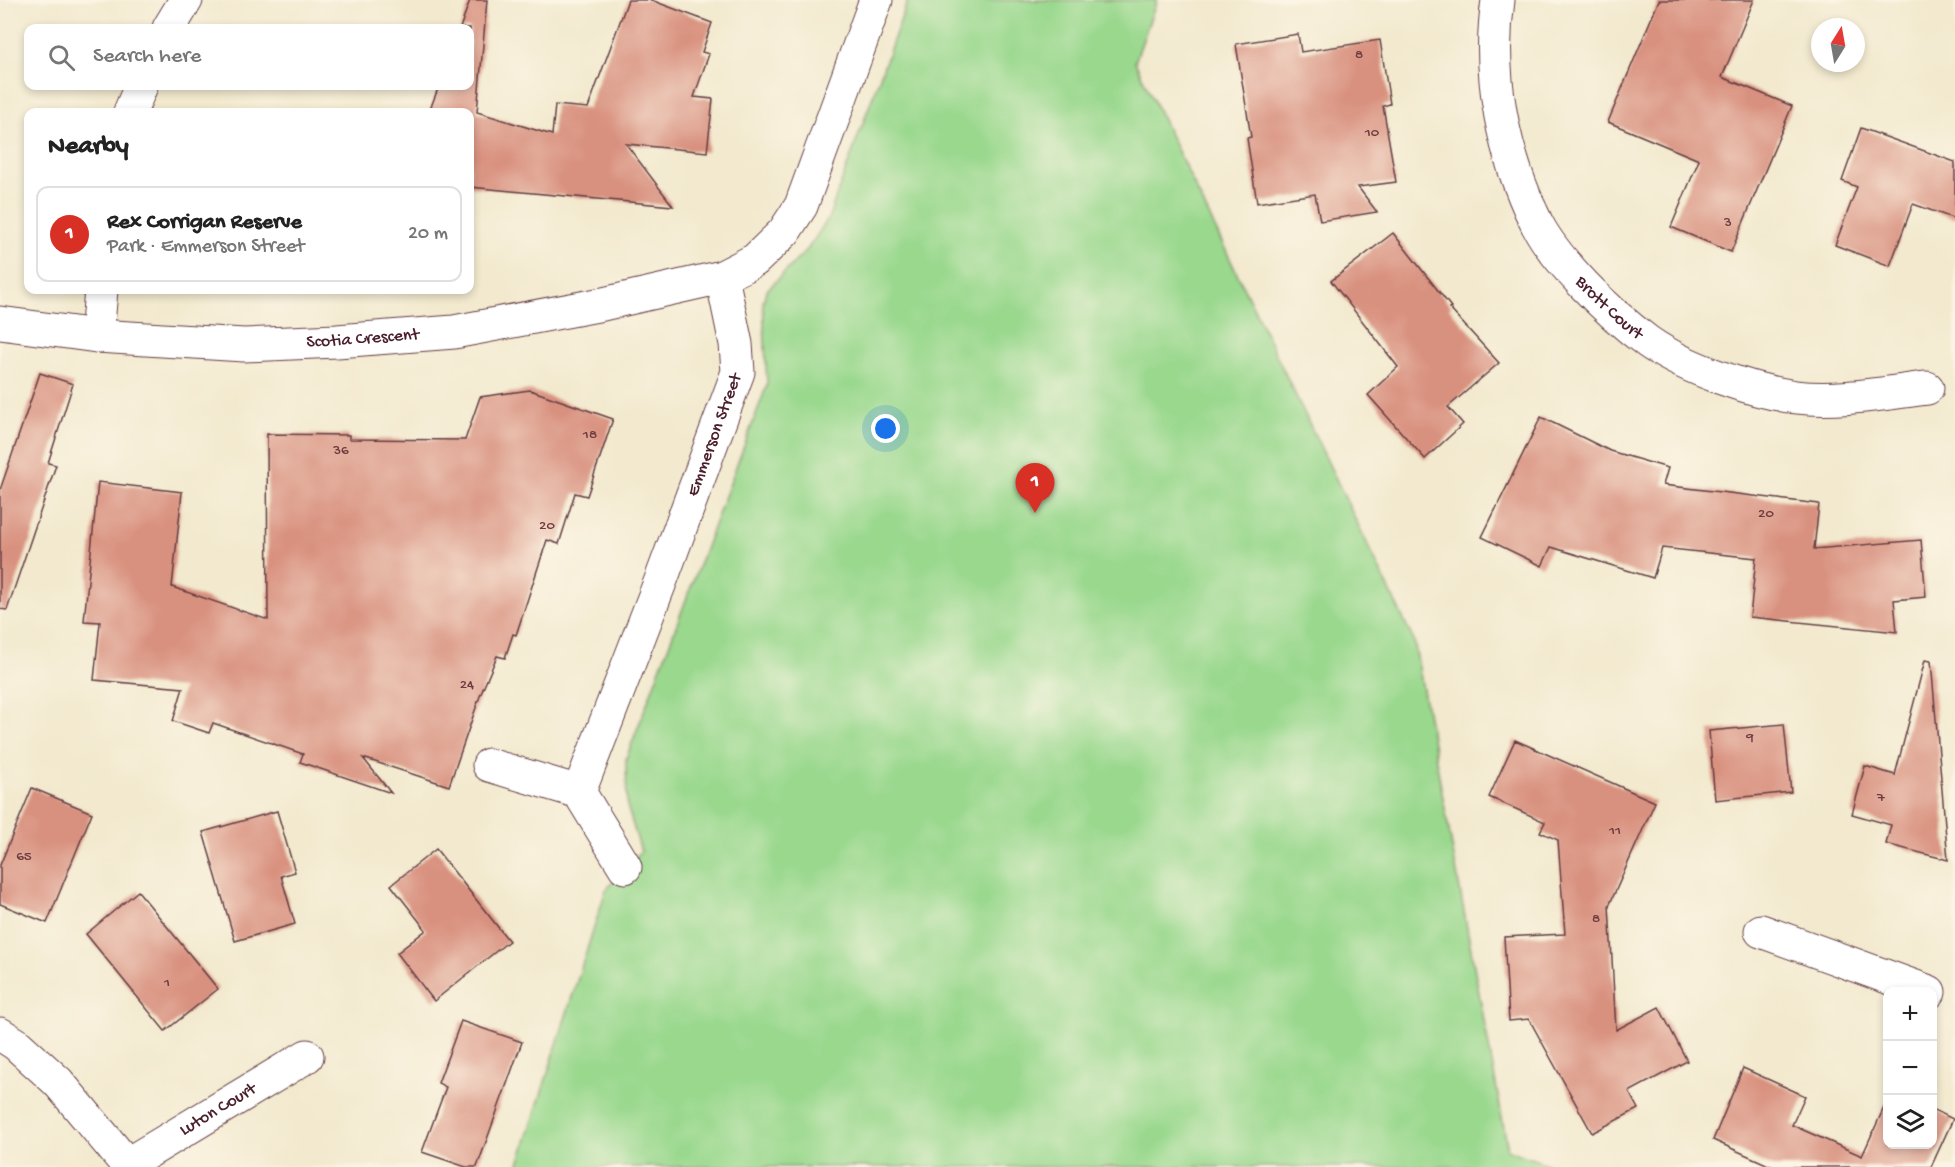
<!DOCTYPE html>
<meta charset="utf-8">
<style>
:root{--surface:#fff;--page:#f2f2f2;--text:#222;--muted:#767676;--line:#e0e0e0;--accent:#d93025}
body{margin:0;font-family:"Gochi Hand",sans-serif;background:var(--page);color:var(--text)}
.controls{position:absolute;right:18px;bottom:18px;display:grid;overflow:hidden;border-radius:12px;box-shadow:0 3px 9px #0003}
.controls button{width:54px;height:54px;display:grid;place-items:center;padding:0;border:0;border-bottom:2px solid var(--line);background:var(--surface);color:var(--text);font:30px sans-serif}
.compass{position:absolute;left:1811px;top:18px;width:54px;height:54px;border-radius:50%;background:var(--surface);box-shadow:0 3px 9px #0003;rotate:11deg}
.you{position:absolute;left:886px;top:429px;width:21px;height:21px;margin:-15px;border:4px solid #fff;border-radius:50%;background:#1a73e8;box-shadow:0 0 0 9px #1a73e833}
.badge{display:grid;place-items:center;width:39px;height:39px;border-radius:50%;background:var(--accent);color:#fff;font-size:20px;font-weight:700}
.pin{position:absolute;translate:-50% -50px;filter:drop-shadow(0 2px 3px #0008)}
.pin::after{content:'';position:absolute;top:32px;width:21px;height:18px;background:inherit;clip-path:polygon(0 0,100% 0,50% 100%)}
.list{margin:0;padding:0;list-style:none}
h2{display:flex;justify-content:space-between;align-items:center;height:78px;margin:0;padding:0 24px;font-size:26px}
h2 small{font-size:20px;font-weight:400;color:var(--muted)}
.list li{display:grid;grid-template-columns:39px 1fr auto;gap:18px;align-items:center;box-sizing:border-box;height:96px;margin:0 12px 12px;padding:0 12px;border:2px solid var(--line);border-radius:12px}
.list b{display:block;font-size:22px;white-space:nowrap}
.list p{margin:0;font-size:20px;white-space:nowrap;color:var(--muted)}
.list em{font-size:20px;font-style:normal;color:var(--muted)}
.icon{flex:none;width:33px;height:33px;fill:none;stroke:currentColor;stroke-width:2;stroke-linecap:round;stroke-linejoin:round}
.map{position:relative;flex:none;width:1955px;height:1167px;overflow:hidden}
.search{position:absolute;background:var(--surface);box-shadow:0 3px 9px #0003;left:24px;top:24px;width:450px;height:66px;display:flex;align-items:center;gap:15px;box-sizing:border-box;padding:0 21px;border-radius:12px;color:var(--muted);font-size:22px}
.panel{position:absolute;background:var(--surface);box-shadow:0 3px 9px #0003;left:24px;top:108px;width:450px;height:186px;border-radius:12px}
.map>svg:first-child{display:block}
</style>
<div class="map">
<svg width="1955" height="1167" viewBox="0 0 1955 1167">
<rect width="100%" height="100%" fill="#fcf5e5"/>
<filter id="ink" filterUnits="userSpaceOnUse"><feTurbulence type="fractalNoise" baseFrequency=".0167" numOctaves="2"/><feDisplacementMap in="SourceGraphic" scale="12" xChannelSelector="R" yChannelSelector="G"/><feConvolveMatrix kernelMatrix="1 2 1 2 8 2 1 2 1" color-interpolation-filters="sRGB"/></filter>
<filter id="wash" filterUnits="userSpaceOnUse"><feTurbulence type="fractalNoise" baseFrequency=".008" numOctaves="4" result="noise"/><feDisplacementMap in="SourceGraphic" scale="24" xChannelSelector="R" yChannelSelector="G"/><feGaussianBlur stdDeviation="1.35" result="paint"/><feColorMatrix in="noise" values="0 0 0 0 0 0 0 0 0 0 0 0 0 0 0 0 0 1.4 0 .05"/><feComposite in="paint" operator="in"/></filter>
<g filter="url(#wash)">
<rect width="100%" height="100%" fill="#f2e9ce"/>
<!-- green -->
<path fill="#99d88d" stroke="#727c5c" stroke-width="1.5" d="M 908,0 L 1157,0 L 1135,62 L 1414,641 L 1508,1150 L 1555,1167 L 518,1167 L 606,890 L 641,851 L 627,806 L 626,759 L 767,385 L 763,302 L 766,291 L 807,250 L 828,219 Z"/>
<g id="blocks">
<!-- building -->
<g fill="#d9917f">
<path d="M 470,0 L 487,0 L 477,112 L 552,135 L 555,105 L 588,108 L 628,0 L 651,0 L 712,23 L 702,52 L 709,54 L 694,97 L 713,99 L 707,152 L 626,144 L 673,206 L 470,187 L 470,112 L 429,112 L 439,86 L 470,86 L 470,28 L 460,28 Z"/>
<path d="M 1659,0 L 1754,0 L 1722,77 L 1792,106 L 1731,252 L 1671,227 L 1699,160 L 1608,122 Z"/>
<path d="M 1298,34 L 1301,52 L 1380,40 L 1390,104 L 1383,106 L 1396,182 L 1358,187 L 1377,212 L 1320,221 L 1315,194 L 1257,203 L 1247,138 L 1251,137 L 1236,44 Z"/>
<path d="M 1861,128 L 1955,162 L 1955,219 L 1913,204 L 1890,266 L 1835,245 L 1857,187 L 1842,181 Z"/>
<path d="M 1393,233 L 1451,307 L 1449,308 L 1499,363 L 1448,407 L 1463,424 L 1425,459 L 1368,395 L 1398,367 L 1331,281 Z"/>
<path d="M 40,373 L 73,384 L 48,463 L 56,465 L 7,610 L 0,609 L 0,490 Z"/>
<path d="M 530,390 L 613,419 L 587,496 L 575,493 L 559,544 L 547,540 L 516,635 L 513,634 L 505,658 L 497,656 L 480,696 L 449,786 L 363,758 L 391,793 L 300,762 L 303,754 L 213,723 L 209,733 L 173,721 L 183,688 L 94,680 L 100,622 L 84,621 L 98,482 L 182,492 L 172,587 L 268,620 L 267,434 L 349,435 L 349,439 L 465,440 L 480,397 Z"/>
<path d="M 1541,417 L 1610,451 L 1668,468 L 1663,485 L 1819,504 L 1814,549 L 1921,540 L 1926,597 L 1894,600 L 1897,632 L 1750,617 L 1756,558 L 1662,548 L 1653,578 L 1551,547 L 1542,566 L 1482,537 Z"/>
<path d="M 1925,660 L 1931,661 L 1948,860 L 1886,844 L 1891,825 L 1852,814 L 1865,766 L 1895,775 Z"/>
<path d="M 1784,724 L 1791,792 L 1715,800 L 1709,731 Z"/>
<path d="M 1515,740 L 1655,802 L 1609,906 L 1616,1030 L 1659,1007 L 1687,1061 L 1629,1092 L 1638,1109 L 1592,1133 L 1529,1019 L 1509,1021 L 1504,937 L 1565,934 L 1558,840 L 1540,832 L 1545,822 L 1489,797 Z"/>
<path d="M 32,788 L 92,813 L 47,923 L 0,904 L 0,865 Z"/>
<path d="M 277,811 L 295,872 L 281,876 L 295,924 L 235,941 L 203,832 Z"/>
<path d="M 436,849 L 509,941 L 434,1001 L 397,953 L 426,930 L 391,885 Z"/>
<path d="M 138,891 L 218,989 L 165,1031 L 86,934 Z"/>
<path d="M 461,1021 L 522,1042 L 477,1167 L 466,1167 L 422,1152 L 446,1087 L 438,1083 Z"/>
<path d="M 1743,1068 L 1805,1096 L 1792,1125 L 1862,1156 L 1887,1101 L 1887,1144 L 1932,1144 L 1932,1109 L 1953,1119 L 1931,1167 L 1773,1167 L 1713,1140 Z"/>
</g>
</g>
</g>
<g filter="url(#ink)">
<use href="#blocks" fill-opacity="0" stroke="#633d43" stroke-width="1.5"/>
<g fill="none" stroke-linecap="round" stroke-linejoin="round">
<!-- minor casing -->
<g stroke="#633d43" stroke-width="35">
<g id="minor">
<path id="s1" d="M 1498,0 C 1487,76 1503,155 1537,224 C 1549,247 1567,267 1584,285 C 1604,306 1625,325 1648,342 C 1685,368 1751,391 1796,397 C 1838,402 1885,393 1927,388"/>
<path d="M 169,28 L 186,0"/>
<path d="M 130,112 L 141,86"/>
<path id="s2" d="M 0,323 L 97,336 L 244,345 L 337,341 L 454,332 L 603,304 L 722,277 L 755,260 L 784,232 L 801,206 L 876,0"/>
<path d="M 97,336 L 101,290"/>
<path d="M 489,765 L 579,792"/>
<path id="s3" d="M 625,867 L 579,792 L 661,580 L 738,372 L 736,344 L 722,277"/>
<path d="M 1761,931 L 1929,992"/>
<path d="M 0,1034 L 16,1044 L 58,1082 L 129,1167"/>
<path id="s4" d="M 128,1164 L 307,1056"/>
</g>
</g>
<!-- minor -->
<use href="#minor" stroke="#fff" stroke-width="33"/>
</g>
</g>
<g text-anchor="middle" dominant-baseline="central" stroke-width="5" stroke-linejoin="round" paint-order="stroke">
<!-- number labels -->
<g font-size="15" fill="#6e3c40">
<text x="1359" y="55">8</text>
<text x="1372" y="133">10</text>
<text x="1728" y="223">3</text>
<text x="590" y="435">18</text>
<text x="341" y="451">36</text>
<text x="1766" y="514">20</text>
<text x="547" y="526">20</text>
<text x="467" y="685">24</text>
<text x="1750" y="738">9</text>
<text x="1881" y="798">7</text>
<text x="1615" y="831">11</text>
<text x="24" y="857">65</text>
<text x="1596" y="919">8</text>
<text x="167" y="983">1</text>
</g>
<!-- street labels -->
<g font-size="18" fill="#4a1f2b" stroke="#fcf5e5">
<text stroke="none"><textPath href="#s1" startOffset="342">Brott Court</textPath></text>
<text stroke="none"><textPath href="#s2" startOffset="364">Scotia Crescent</textPath></text>
<text stroke="none"><textPath href="#s3" startOffset="470">Emmerson Street</textPath></text>
<text stroke="none"><textPath href="#s4" startOffset="105">Luton Court</textPath></text>
</g>
</g>
</svg>
<div class="controls">
<button>+</button>
<button>−</button>
<button><svg class="icon" aria-label="layers" viewBox="0 0 24 24"><path d="M12 4l9 5-9 5-9-5zM3 14l9 5 9-5"/></svg></button>
</div>
<svg class="compass" viewBox="-18 -18 36 36"><path d="M0-13l5 13h-10z" fill="#e53935"/><path d="M0 13l5-13h-10z" fill="#767676"/></svg>
<div class="you"></div>
<div class="pin badge" style="left:1035px;top:513px">1</div>
<div class="search"><svg class="icon" aria-label="search" viewBox="0 0 24 24"><circle cx="10" cy="10" r="6"/><path d="M15 15l6 6"/></svg>Search here</div>
<section class="panel">
<h2>Nearby<small></small></h2>
<ul class="list">
<li><span class="badge">1</span><div><b>Rex Corrigan Reserve</b><p>Park · Emmerson Street</p></div><em>20 m</em></li>
</ul>
</section>
</div>
